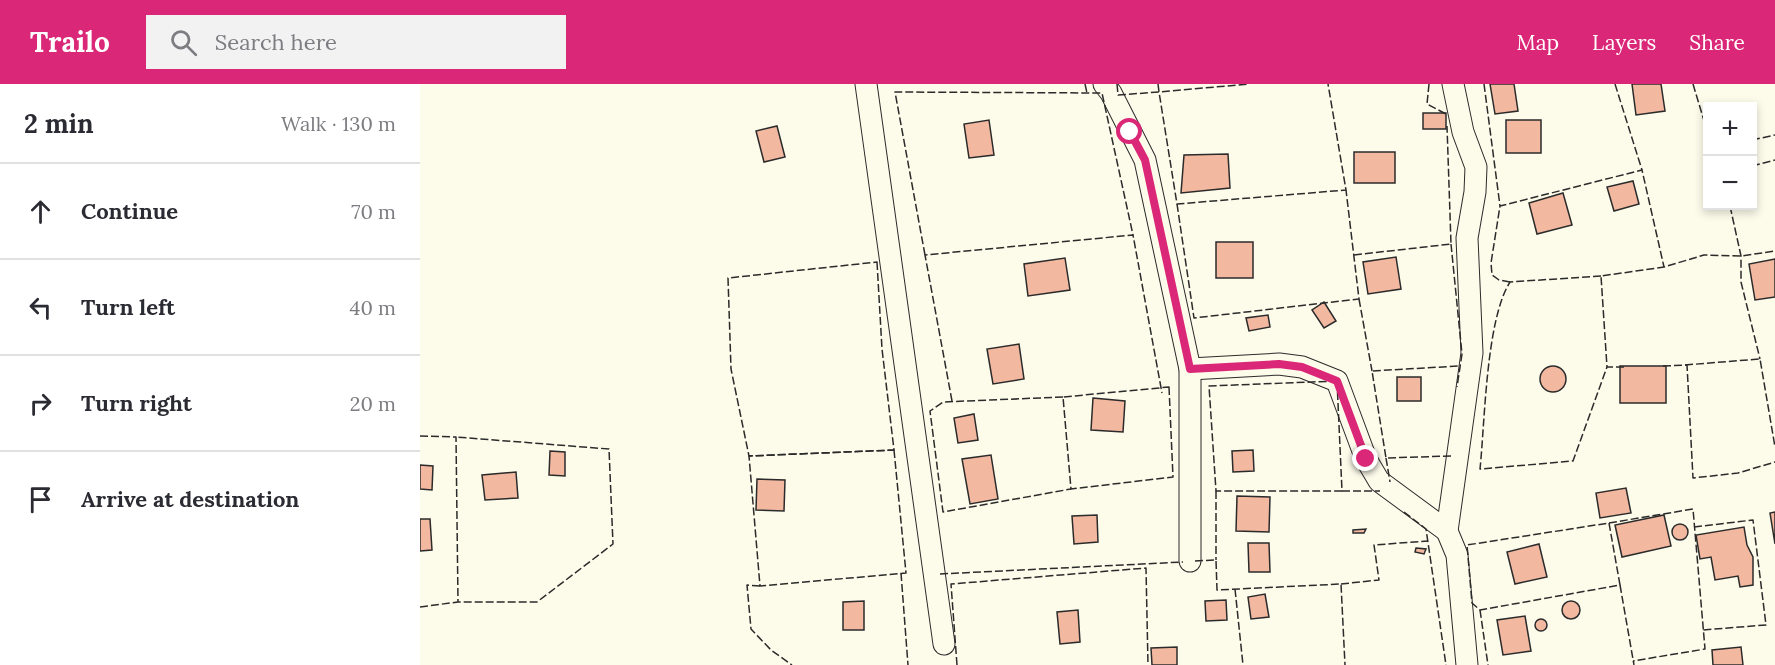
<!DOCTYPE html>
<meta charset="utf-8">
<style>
:root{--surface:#fff;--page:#f2f2f3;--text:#2b2b33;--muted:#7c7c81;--line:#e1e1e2;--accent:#db2777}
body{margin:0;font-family:Lora,serif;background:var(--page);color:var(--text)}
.controls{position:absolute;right:18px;top:18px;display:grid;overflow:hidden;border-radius:0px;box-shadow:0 3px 9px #0003}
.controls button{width:54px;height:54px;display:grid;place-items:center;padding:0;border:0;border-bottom:2px solid var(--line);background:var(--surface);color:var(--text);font:30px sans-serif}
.stop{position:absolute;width:18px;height:18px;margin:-14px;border:4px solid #db2777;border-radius:50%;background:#fff}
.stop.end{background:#db2777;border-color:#fff;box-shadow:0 2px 6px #0008}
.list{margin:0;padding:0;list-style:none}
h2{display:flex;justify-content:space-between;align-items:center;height:78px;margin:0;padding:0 24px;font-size:26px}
h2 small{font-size:20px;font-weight:400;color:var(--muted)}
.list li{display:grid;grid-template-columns:39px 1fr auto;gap:18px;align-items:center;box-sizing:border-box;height:96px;padding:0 24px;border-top:2px solid var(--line)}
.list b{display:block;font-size:22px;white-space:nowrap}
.list em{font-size:20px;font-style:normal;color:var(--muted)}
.icon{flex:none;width:33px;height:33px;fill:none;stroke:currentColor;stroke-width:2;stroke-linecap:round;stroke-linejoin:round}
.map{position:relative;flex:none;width:1355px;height:581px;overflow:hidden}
header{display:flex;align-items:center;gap:36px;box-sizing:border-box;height:84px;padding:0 30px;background:var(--accent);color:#fff}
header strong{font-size:28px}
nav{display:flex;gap:33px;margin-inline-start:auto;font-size:21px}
.search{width:420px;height:54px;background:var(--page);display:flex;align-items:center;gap:15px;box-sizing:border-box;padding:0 21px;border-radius:0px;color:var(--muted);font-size:22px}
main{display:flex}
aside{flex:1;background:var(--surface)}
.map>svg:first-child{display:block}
</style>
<header>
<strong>Trailo</strong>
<div class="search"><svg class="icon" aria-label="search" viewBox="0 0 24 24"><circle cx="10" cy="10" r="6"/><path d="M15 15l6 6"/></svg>Search here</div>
<nav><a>Map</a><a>Layers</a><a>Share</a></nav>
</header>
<main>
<aside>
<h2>2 min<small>Walk · 130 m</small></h2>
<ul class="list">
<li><svg class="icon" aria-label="ahead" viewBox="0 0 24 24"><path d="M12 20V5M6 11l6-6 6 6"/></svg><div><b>Continue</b></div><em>70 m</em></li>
<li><svg class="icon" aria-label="left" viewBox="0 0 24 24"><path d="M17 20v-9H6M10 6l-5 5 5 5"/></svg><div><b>Turn left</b></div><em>40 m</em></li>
<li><svg class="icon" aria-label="right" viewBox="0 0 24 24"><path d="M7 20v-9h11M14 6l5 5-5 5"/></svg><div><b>Turn right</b></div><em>20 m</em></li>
<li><svg class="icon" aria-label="arrive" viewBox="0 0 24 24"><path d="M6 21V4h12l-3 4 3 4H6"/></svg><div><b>Arrive at destination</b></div></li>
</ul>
</aside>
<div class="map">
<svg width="1355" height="581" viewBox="0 0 1355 581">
<rect width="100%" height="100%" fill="#fdfbea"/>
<!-- building -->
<g fill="#f2b8a0" stroke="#2b2b2b" stroke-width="1.5">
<path d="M 1070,0 L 1094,0 L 1098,27 L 1075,30 Z"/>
<path d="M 1212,0 L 1241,0 L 1245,27 L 1216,31 Z"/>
<rect x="1003" y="29" width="23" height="16"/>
<path d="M 569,36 L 574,71 L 549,74 L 544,40 Z"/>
<rect x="1086" y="36" width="35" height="33"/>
<path d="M 357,42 L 365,73 L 344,78 L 336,47 Z"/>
<rect x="934" y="68" width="41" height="31"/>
<path d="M 808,70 L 810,104 L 761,109 L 764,71 Z"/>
<path d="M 1213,97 L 1219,120 L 1194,127 L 1187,103 Z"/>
<path d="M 1143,109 L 1152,141 L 1117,150 L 1109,119 Z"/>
<rect x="796" y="158" width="37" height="36"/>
<path d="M 976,173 L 981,205 L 948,210 L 943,178 Z"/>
<path d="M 645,174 L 650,206 L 608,212 L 604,180 Z"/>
<path d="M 1355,175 L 1355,213 L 1335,216 L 1329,180 Z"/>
<path d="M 904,218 L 916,237 L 904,244 L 892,226 Z"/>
<path d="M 848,231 L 850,243 L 829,247 L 826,234 Z"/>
<path d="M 599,260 L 604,295 L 573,300 L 567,265 Z"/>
<rect x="1200" y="282" width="46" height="37"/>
<circle cx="1133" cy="295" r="13"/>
<rect x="977" y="293" width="24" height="24"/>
<path d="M 673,314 L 705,317 L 703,348 L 671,346 Z"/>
<path d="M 554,330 L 558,356 L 538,359 L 534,334 Z"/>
<path d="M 833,366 L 834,387 L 813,388 L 812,367 Z"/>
<path d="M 130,367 L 145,368 L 145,392 L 129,391 Z"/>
<path d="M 571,371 L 578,415 L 550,420 L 542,375 Z"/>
<path d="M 0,381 L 13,382 L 12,406 L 0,405 Z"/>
<path d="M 96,388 L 98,414 L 65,416 L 62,391 Z"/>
<path d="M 337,395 L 365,396 L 364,427 L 336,426 Z"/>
<path d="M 1206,404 L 1211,429 L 1180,434 L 1176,409 Z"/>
<path d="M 817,412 L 850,413 L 849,448 L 816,447 Z"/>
<path d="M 1355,428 L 1355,460 L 1350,429 Z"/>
<path d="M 677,431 L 678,458 L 654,460 L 652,432 Z"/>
<path d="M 1244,431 L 1251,462 L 1202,473 L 1195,441 Z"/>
<path d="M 0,435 L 10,435 L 12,466 L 0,467 Z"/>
<circle cx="1260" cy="448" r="8"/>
<path d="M 1324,443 L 1327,461 L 1333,473 L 1333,501 L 1320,503 L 1318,492 L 1295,496 L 1291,473 L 1280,475 L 1276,451 Z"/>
<path d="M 946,445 L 944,449 L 933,449 L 933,446 Z"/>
<path d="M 828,459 L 849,459 L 850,488 L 829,488 Z"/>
<path d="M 1119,460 L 1127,493 L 1095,500 L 1087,468 Z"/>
<path d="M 996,464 L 1006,465 L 1004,470 L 995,468 Z"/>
<path d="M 845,510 L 849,533 L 831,535 L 828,513 Z"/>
<path d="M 806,516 L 807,536 L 786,537 L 785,517 Z"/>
<circle cx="1151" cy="526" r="9"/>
<path d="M 444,517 L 444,546 L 423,546 L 423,518 Z"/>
<path d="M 658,526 L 660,558 L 640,560 L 637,528 Z"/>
<path d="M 1105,532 L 1111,567 L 1083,571 L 1077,536 Z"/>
<circle cx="1121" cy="541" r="6"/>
<path d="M 757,563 L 757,581 L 732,581 L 731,564 Z"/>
<path d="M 1321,563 L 1323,581 L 1293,581 L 1292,566 Z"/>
</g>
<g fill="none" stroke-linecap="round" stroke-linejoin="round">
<!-- street casing -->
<g stroke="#2b2b2b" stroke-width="23">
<g id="street">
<path d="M 446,0 L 524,560"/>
<path d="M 684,0 L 691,9 L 725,76 L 770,285 L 770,477"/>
<path d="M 1033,0 L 1043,48 L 1056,83 L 1055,108 L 1047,154 L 1052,269 L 1027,447 L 1037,471 L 1047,581"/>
<path d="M 770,285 L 859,280 L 882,283 L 917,297 L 946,375 L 959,397 L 1027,447"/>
</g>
</g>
<!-- street -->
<use href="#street" stroke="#fdfbea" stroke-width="21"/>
<!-- fence -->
<g stroke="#2b2b2b" stroke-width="1.5" stroke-dasharray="8 3" stroke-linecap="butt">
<path d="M 665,0 L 667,9"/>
<path d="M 697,0 L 698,11 L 739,8 L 757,120 L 926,106 L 908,0"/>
<path d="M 738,0 L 739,8 L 829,0"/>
<path d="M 1009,0 L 1007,20 L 1026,30"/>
<path d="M 1064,0 L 1080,122"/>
<path d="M 1195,0 L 1222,86"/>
<path d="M 1273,0 L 1288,50"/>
<path d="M 1332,56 L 1355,51"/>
<path d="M 1332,82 L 1355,76"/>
<path d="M 757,120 L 774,234 L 939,215 L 926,106"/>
<path d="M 1310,122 L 1321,172 L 1321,198 L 1340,275"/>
<path d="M 1031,160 L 1042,270 L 1037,303"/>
<path d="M 505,171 L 475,8 L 682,9 L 713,151"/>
<path d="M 934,171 L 1031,160 L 1027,42"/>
<path d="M 457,178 L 462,265 L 474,366 L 329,372 L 311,285 L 308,194 Z"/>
<path d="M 1181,192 L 1090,198 C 1066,236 1065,337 1060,385 L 1153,377 L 1187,283"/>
<path d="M 1090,198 L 1079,196 L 1072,191 L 1071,179 L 1080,122 L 1222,86 L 1244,183"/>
<path d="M 939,215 L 952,287"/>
<path d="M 1265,281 L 1340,275 L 1355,363"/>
<path d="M 1243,282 L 1267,281 L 1273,394 L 1318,389 L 1355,378"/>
<path d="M 1204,283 L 1187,283 L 1181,192 L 1244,183 L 1284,171 L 1321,172 L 1355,167"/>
<path d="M 917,297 L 922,407 L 796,407 L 789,302 Z"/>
<path d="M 749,303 L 753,393 L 651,405 L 643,313 Z"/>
<path d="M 643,313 L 523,318 L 510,327 L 523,428 L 651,405"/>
<path d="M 532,317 L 505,171 L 713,151 L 742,309"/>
<path d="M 0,352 L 36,353 L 38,518"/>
<path d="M 474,366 L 486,489 L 340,502 L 329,372 Z"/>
<path d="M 1031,372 L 966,374 L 952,287 L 1039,282"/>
<path d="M 966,374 L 970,398"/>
<path d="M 796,407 L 796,476"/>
<path d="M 922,407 L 960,407"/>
<path d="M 984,428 L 1006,445 L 1026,581"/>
<path d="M 1189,439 L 1200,501 L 1060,526 L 1052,519 L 1047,461 Z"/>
<path d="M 1189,439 L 1273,425 L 1285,565 L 1213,577"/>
<path d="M 1274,443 L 1333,436 L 1346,541 L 1283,546"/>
<path d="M 775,477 L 796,476 L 797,506 L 921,500 L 925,581"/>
<path d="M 481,489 L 488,581"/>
<path d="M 520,490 L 763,478"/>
<path d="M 921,500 L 959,496 L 954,461 L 1008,457"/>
<path d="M 1200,501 L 1214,581"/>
<path d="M 340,502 L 327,501 L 331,545 L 351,566 L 372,581"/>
<path d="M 815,505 L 823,581"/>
<path d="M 0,523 L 38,518 L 117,518 L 193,460 L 189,365 L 36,353"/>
<path d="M 1060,526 L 1068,581"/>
<path d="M 537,581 L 531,500 L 726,484 L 728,581"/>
</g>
</g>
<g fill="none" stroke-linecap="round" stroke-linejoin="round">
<!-- route -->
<path stroke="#db2777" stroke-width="8" d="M 710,48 L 725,76 L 770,285 L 859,280 L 882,283 L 917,297 L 946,375"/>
</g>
</svg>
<div class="controls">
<button>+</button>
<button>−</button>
</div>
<div class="stop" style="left:710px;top:48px"></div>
<div class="stop end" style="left:946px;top:375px"></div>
</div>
</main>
